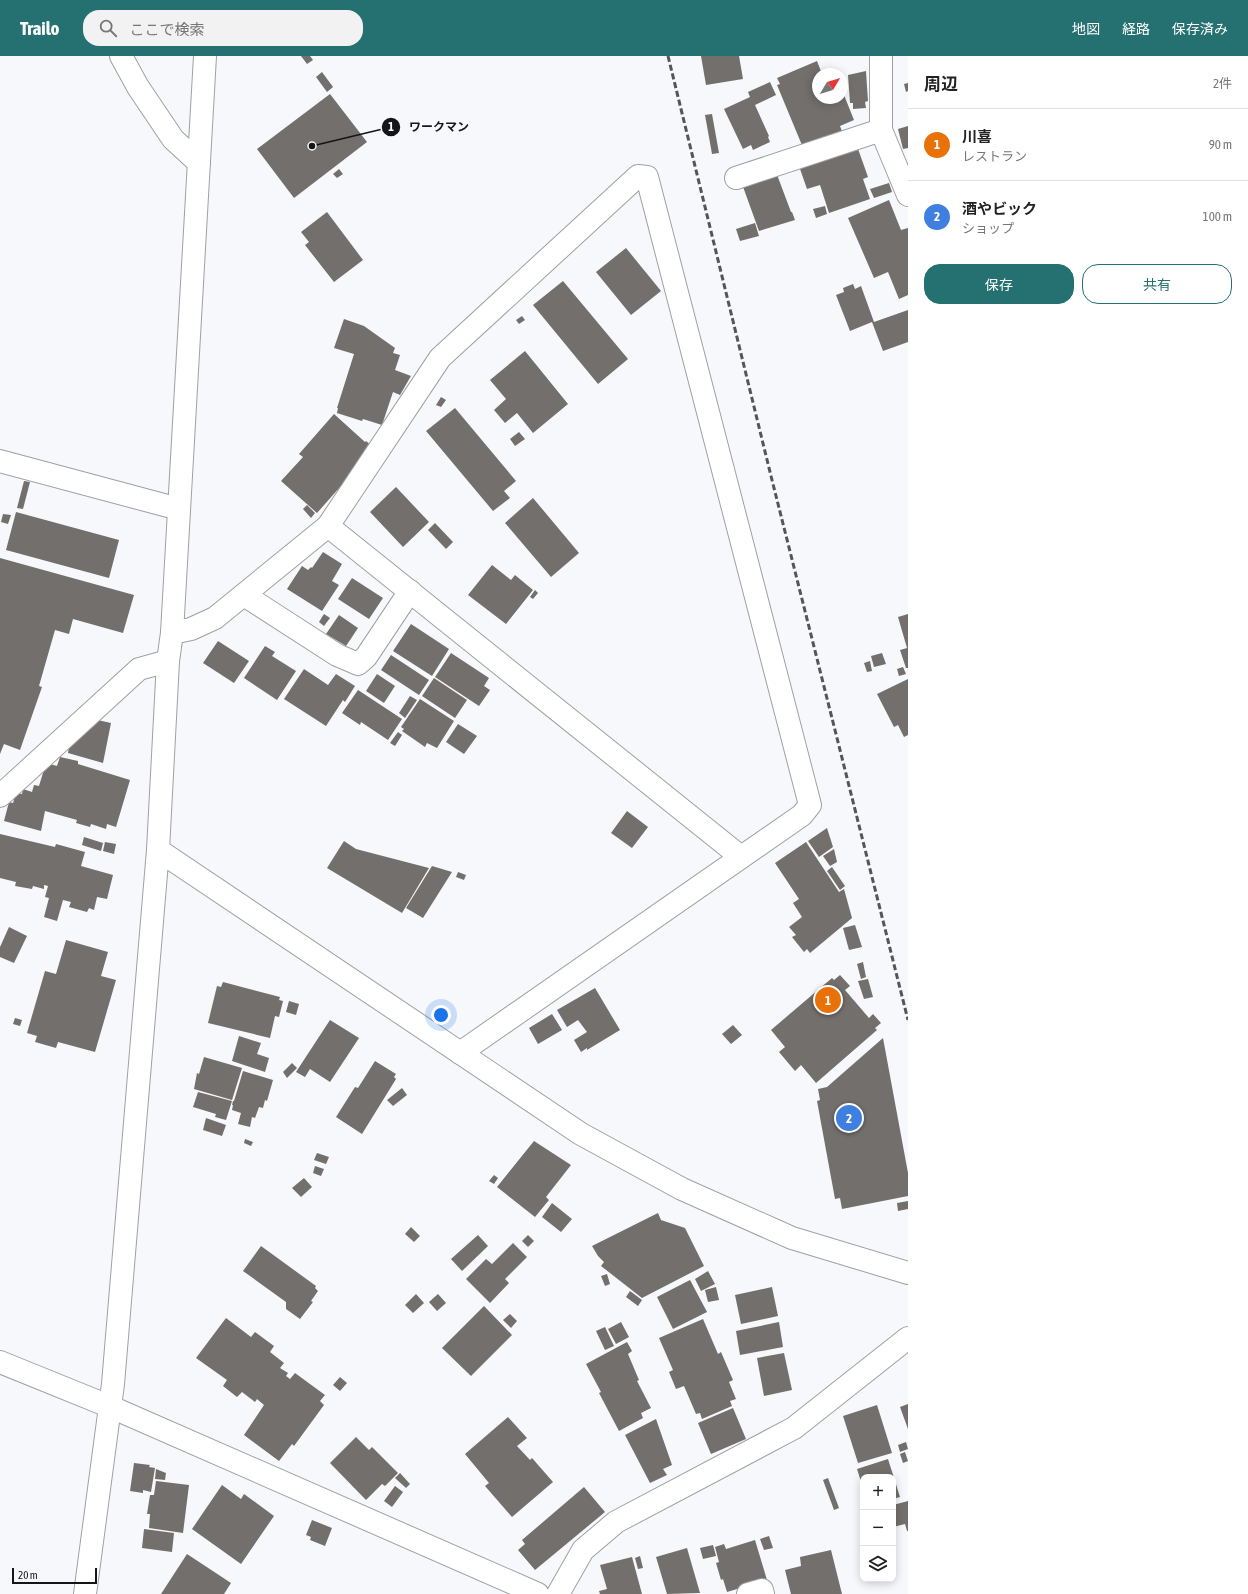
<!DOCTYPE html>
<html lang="ja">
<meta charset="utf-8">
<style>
:root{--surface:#fff;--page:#f2f2f2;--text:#222;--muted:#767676;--line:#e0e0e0;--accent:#257071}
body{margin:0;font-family:"Asap Condensed","Noto Sans JP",sans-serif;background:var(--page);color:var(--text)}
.controls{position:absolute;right:12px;bottom:12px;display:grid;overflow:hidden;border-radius:8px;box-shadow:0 2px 10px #0003}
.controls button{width:36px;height:36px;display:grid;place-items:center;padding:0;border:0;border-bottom:1px solid var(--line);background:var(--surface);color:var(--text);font:20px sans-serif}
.compass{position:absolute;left:812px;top:12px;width:36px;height:36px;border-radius:50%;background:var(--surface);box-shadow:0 2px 10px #0003;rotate:52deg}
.scale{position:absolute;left:12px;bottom:10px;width:85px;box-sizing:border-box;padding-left:4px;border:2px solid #141516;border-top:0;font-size:11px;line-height:14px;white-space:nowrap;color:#141516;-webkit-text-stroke:3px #f6f8fb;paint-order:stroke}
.you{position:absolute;left:441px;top:959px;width:14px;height:14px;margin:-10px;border:3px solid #fff;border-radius:50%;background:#1a73e8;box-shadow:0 0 0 6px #1a73e833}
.badge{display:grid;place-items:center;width:26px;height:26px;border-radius:50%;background:var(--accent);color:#fff;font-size:13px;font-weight:700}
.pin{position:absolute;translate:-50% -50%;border:2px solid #fff;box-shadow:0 1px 4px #0006}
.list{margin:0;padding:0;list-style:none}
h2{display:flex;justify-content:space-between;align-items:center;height:52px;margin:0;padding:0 16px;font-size:17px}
h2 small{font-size:13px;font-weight:400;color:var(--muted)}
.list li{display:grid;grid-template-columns:26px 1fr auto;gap:12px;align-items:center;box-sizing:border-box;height:72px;padding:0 16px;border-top:1px solid var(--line)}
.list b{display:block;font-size:15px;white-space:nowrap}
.list p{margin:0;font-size:13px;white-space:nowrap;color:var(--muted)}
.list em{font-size:13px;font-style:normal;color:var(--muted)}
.actions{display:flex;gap:8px;padding:12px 16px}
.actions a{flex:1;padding:9px 0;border:1px solid var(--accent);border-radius:16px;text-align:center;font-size:14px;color:var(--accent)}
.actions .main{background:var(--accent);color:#fff}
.icon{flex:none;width:22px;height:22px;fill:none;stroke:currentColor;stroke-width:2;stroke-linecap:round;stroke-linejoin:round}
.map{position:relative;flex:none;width:908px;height:1538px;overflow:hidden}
header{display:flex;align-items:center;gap:24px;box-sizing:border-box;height:56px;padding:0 20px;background:var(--accent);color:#fff}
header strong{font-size:19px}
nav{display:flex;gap:22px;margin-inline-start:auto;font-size:14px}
.search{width:280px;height:36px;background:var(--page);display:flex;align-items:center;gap:10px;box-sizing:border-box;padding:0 14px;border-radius:16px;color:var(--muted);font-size:15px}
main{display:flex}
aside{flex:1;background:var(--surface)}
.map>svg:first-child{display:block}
</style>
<header>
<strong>Trailo</strong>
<div class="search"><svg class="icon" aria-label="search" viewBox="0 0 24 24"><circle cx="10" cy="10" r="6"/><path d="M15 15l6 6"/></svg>ここで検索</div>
<nav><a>地図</a><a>経路</a><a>保存済み</a></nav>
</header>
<main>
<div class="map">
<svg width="908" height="1538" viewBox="0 0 908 1538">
<rect width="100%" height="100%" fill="#f6f8fb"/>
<!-- building -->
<g fill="#726f6d">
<path d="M 301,0 L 310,0 L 313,4 L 307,8 Z"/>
<path d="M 701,0 L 739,0 L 743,23 L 706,29 Z"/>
<path d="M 817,5 L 822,18 L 818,18 L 818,42 L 842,42 L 842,34 L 854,64 L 840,70 L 843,78 L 804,94 L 777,29 L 780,28 L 777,22 Z"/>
<path d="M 866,15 L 868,45 L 865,46 L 866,52 L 853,53 L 853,47 L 850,47 L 848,19 Z"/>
<path d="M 322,16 L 333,31 L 327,36 L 316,21 Z"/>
<path d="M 770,26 L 776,39 L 755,49 L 769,80 L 768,81 L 770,86 L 753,94 L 751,89 L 743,93 L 724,53 L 750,41 L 748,36 Z"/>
<path d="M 908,27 L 908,35 L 906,36 L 904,28 Z"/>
<path d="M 330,38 L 367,86 L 294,142 L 257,93 Z"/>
<path d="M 712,58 L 719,97 L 712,98 L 705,59 Z"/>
<path d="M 908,70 L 908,92 L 903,93 L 898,73 Z"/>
<path d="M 857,90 L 868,121 L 863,123 L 870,143 L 829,157 L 820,129 L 807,133 L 799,110 Z"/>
<path d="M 339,113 L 343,118 L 337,122 L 333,118 Z"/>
<path d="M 776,116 L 791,156 L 792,156 L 795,164 L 759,175 L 742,128 Z"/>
<path d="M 889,127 L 892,136 L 874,142 L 870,133 Z"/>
<path d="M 889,144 L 901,174 L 908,172 L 908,239 L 899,243 L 888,216 L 874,222 L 848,162 Z"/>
<path d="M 825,150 L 827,158 L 816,162 L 813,153 Z"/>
<path d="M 327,156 L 363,204 L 334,226 L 305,189 L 309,186 L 301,176 Z"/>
<path d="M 755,167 L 759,180 L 740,185 L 736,173 Z"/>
<path d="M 626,192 L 661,235 L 631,259 L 596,216 Z"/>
<path d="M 563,225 L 628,303 L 598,328 L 533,249 Z"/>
<path d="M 853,228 L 855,233 L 861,230 L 874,266 L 908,254 L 908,286 L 883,295 L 872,266 L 850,275 L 836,239 L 844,236 L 843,232 Z"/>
<path d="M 522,260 L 525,264 L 519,268 L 516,264 Z"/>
<path d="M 344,263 L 364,270 L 395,292 L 393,297 L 400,299 L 395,314 L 411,320 L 400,339 L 393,336 L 382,369 L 363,363 L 362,365 L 337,357 L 338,352 L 337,352 L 354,298 L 334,292 Z"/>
<path d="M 525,295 L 568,348 L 533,377 L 517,357 L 505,367 L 494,354 L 506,343 L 490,324 Z"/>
<path d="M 441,341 L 446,344 L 441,351 L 436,349 Z"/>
<path d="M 455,352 L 516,425 L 504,435 L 510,442 L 493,455 L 426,375 Z"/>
<path d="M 334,358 L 365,386 L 366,385 L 373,391 L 343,434 L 340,431 L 317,457 L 281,425 L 303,401 L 299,398 Z"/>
<path d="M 519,376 L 525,383 L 515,390 L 510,383 Z"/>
<path d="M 24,425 L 30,426 L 23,453 L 17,452 Z"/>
<path d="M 396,431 L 429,466 L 403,491 L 370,456 Z"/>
<path d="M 533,442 L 579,497 L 551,521 L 505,467 Z"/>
<path d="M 307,449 L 315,457 L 311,462 L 303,453 Z"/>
<path d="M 16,456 L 119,484 L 109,522 L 6,494 Z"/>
<path d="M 3,458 L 11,459 L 8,468 L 1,466 Z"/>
<path d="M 435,467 L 453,486 L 446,493 L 428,474 Z"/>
<path d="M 323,496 L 342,508 L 332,525 L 339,529 L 322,555 L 287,533 L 302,510 L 308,514 L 311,511 L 312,512 Z"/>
<path d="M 0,502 L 134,539 L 123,577 L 73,563 L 69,578 L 55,574 L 39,630 L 42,631 L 20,694 L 4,688 L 0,698 Z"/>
<path d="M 492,509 L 511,524 L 515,519 L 533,534 L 506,568 L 468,539 Z"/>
<path d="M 352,522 L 383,542 L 369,563 L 338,543 Z"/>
<path d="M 535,534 L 538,537 L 533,543 L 530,541 Z"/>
<path d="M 324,558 L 330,562 L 324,570 L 319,566 Z"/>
<path d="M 908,558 L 908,612 L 906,612 L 900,594 L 907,592 L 898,561 Z"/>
<path d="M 339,559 L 358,572 L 346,590 L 326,578 Z"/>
<path d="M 411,568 L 449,593 L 432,620 L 393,595 Z"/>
<path d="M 218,585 L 249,605 L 234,627 L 203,607 Z"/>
<path d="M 265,590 L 275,596 L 272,600 L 296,615 L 277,644 L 244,622 Z"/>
<path d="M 451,597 L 489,622 L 484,630 L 490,634 L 479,650 L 435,621 Z"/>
<path d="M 882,597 L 886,608 L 874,611 L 871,600 Z"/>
<path d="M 391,599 L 429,624 L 419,639 L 381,614 Z"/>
<path d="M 870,605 L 872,615 L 867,616 L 864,607 Z"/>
<path d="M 903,611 L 906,618 L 899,620 L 897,613 Z"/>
<path d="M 304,613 L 328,629 L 336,618 L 355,630 L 345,646 L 343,644 L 326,670 L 284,643 Z"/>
<path d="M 377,618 L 395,630 L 384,647 L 366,635 Z"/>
<path d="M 434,622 L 467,644 L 455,662 L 422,640 Z"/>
<path d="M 908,623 L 908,679 L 904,681 L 898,669 L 894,671 L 877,638 Z"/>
<path d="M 358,634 L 402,663 L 388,684 L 361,666 L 360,669 L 342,657 Z"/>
<path d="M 410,640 L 417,644 L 405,662 L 399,657 Z"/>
<path d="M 420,643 L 454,665 L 437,692 L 427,687 L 425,691 L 402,675 L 404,673 L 401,671 Z"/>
<path d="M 93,663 L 111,667 L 103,707 L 68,697 L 70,684 Z"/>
<path d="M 458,668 L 477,680 L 464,698 L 446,686 Z"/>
<path d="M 398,676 L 402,679 L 395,690 L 390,687 Z"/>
<path d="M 60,701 L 78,705 L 78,708 L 130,724 L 116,771 L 107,768 L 106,773 L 91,768 L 90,771 L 76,767 L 77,764 L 45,755 L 41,775 L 4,765 L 9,746 L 13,747 L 16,737 L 22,738 L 23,733 L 32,736 L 34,729 L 39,730 L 46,707 L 57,710 Z"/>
<path d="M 627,755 L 648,771 L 632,792 L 611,777 Z"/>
<path d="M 827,772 L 833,791 L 819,801 L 808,785 Z"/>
<path d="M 0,778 L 55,791 L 56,788 L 85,796 L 81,810 L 113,819 L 107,843 L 97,841 L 94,854 L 89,852 L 87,856 L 69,851 L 71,846 L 63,844 L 57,865 L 44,861 L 49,842 L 45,841 L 48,830 L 44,829 L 44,833 L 33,830 L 32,833 L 15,830 L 16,826 L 0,822 Z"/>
<path d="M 84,781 L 103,787 L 101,795 L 82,789 Z"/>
<path d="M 344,785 L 356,793 L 429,812 L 402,857 L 327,812 Z"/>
<path d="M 105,786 L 116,788 L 114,798 L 103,795 Z"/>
<path d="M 806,786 L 839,836 L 844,833 L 852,862 L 810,897 L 807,893 L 804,896 L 792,881 L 796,879 L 789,871 L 802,861 L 793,847 L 799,843 L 775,807 Z"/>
<path d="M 834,793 L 837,806 L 830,810 L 823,800 Z"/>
<path d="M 432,810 L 452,816 L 423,862 L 406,852 Z"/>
<path d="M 832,811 L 845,830 L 840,834 L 827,815 Z"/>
<path d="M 458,816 L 466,819 L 464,824 L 456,821 Z"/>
<path d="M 855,869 L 862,891 L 849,894 L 843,872 Z"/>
<path d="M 9,871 L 27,880 L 14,907 L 0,901 L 0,891 Z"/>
<path d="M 66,884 L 108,896 L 101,920 L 116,924 L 95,996 L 58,986 L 56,992 L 35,986 L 37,980 L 27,977 L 45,915 L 56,918 Z"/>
<path d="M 863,906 L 866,921 L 861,923 L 857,908 Z"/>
<path d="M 840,919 L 850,930 L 845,934 L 869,962 L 873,958 L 881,967 L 875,972 L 877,974 L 816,1027 L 801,1009 L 795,1015 L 779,996 L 785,991 L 771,974 L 832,922 L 834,924 Z"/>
<path d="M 868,923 L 873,941 L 864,943 L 858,925 Z"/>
<path d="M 223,926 L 280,941 L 279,944 L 283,945 L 279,961 L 275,960 L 270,982 L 208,967 L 217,930 L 221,931 Z"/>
<path d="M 595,932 L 620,974 L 587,994 L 587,992 L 581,996 L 574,984 L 587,976 L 578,964 L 567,971 L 557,954 Z"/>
<path d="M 289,945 L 299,948 L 296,959 L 286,956 Z"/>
<path d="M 552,958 L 562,974 L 538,988 L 529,972 Z"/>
<path d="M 15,962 L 22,964 L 20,970 L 13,968 Z"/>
<path d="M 330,964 L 359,982 L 330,1026 L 310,1013 L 305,1021 L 296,1016 Z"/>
<path d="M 733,969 L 742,979 L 731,988 L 722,978 Z"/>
<path d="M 239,980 L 261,987 L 257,998 L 269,1002 L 265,1016 L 232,1005 Z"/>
<path d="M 883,982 L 908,1117 L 908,1140 L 842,1153 L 840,1142 L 835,1143 L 817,1045 L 820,1044 L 818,1033 L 827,1031 Z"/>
<path d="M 204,1001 L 242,1012 L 232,1044 L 194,1033 L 197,1017 L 199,1018 Z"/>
<path d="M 375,1005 L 396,1018 L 394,1021 L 396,1023 L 362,1078 L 336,1061 L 355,1031 L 358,1032 Z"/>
<path d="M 292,1007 L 297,1012 L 287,1022 L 283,1016 Z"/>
<path d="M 243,1015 L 273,1024 L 267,1045 L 265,1044 L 263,1052 L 259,1051 L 255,1062 L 252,1061 L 250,1071 L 238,1068 L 241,1057 L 232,1054 L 233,1049 L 232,1049 L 233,1045 L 234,1045 Z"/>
<path d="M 402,1032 L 407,1039 L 393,1050 L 387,1044 Z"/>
<path d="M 198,1036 L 232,1045 L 226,1064 L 215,1061 L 216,1058 L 193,1051 Z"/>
<path d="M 206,1062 L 226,1069 L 222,1080 L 203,1074 Z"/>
<path d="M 245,1083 L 253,1086 L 251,1090 L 244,1087 Z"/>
<path d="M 534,1085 L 571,1109 L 546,1141 L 549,1144 L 535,1161 L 497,1131 Z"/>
<path d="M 317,1097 L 329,1101 L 326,1108 L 314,1104 Z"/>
<path d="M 315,1110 L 324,1113 L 321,1120 L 313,1117 Z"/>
<path d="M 494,1119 L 498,1122 L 494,1128 L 489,1125 Z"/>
<path d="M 304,1122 L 312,1131 L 301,1141 L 292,1132 Z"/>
<path d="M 908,1145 L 908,1153 L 898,1155 L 897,1147 Z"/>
<path d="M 552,1147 L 572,1163 L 561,1176 L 542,1161 Z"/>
<path d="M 658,1157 L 661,1164 L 685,1172 L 704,1210 L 642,1242 L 601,1210 L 604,1206 L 598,1200 L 592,1190 Z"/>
<path d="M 411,1171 L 420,1180 L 414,1186 L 405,1178 Z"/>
<path d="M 478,1179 L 488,1190 L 462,1215 L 451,1203 Z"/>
<path d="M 528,1179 L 534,1185 L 528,1191 L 522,1185 Z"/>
<path d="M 513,1187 L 527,1201 L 505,1223 L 509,1227 L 490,1247 L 466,1223 L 486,1203 L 492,1208 Z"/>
<path d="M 261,1190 L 316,1230 L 315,1232 L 318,1235 L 311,1245 L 313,1246 L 300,1263 L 286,1253 L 286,1246 L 243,1215 Z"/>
<path d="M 708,1215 L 715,1228 L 701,1235 L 695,1223 Z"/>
<path d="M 607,1218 L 610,1228 L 605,1230 L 601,1220 Z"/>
<path d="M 690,1224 L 707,1256 L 673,1273 L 657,1241 Z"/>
<path d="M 716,1231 L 719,1244 L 708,1246 L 705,1234 Z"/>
<path d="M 772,1231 L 778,1260 L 741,1268 L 735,1239 Z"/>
<path d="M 630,1235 L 642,1244 L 638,1250 L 626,1241 Z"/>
<path d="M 416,1238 L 424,1247 L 413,1257 L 405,1249 Z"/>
<path d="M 438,1238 L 446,1247 L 437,1255 L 429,1246 Z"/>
<path d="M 484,1250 L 512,1279 L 471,1320 L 442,1292 Z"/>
<path d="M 510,1258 L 517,1265 L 511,1272 L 503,1264 Z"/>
<path d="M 226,1262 L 251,1281 L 255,1276 L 274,1290 L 270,1296 L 284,1307 L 280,1312 L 288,1317 L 286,1320 L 290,1323 L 295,1317 L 325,1339 L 320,1345 L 324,1349 L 294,1390 L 292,1388 L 279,1405 L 244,1379 L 264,1349 L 257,1343 L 255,1346 L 242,1336 L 237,1341 L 223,1330 L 227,1324 L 196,1302 Z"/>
<path d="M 703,1263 L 718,1298 L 721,1296 L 733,1324 L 729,1326 L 736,1343 L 730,1345 L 732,1350 L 702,1363 L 700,1357 L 696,1358 L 684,1330 L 676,1333 L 669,1316 L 673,1314 L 659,1282 Z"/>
<path d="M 621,1266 L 629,1281 L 616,1288 L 608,1273 Z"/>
<path d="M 779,1266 L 783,1291 L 740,1299 L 736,1275 Z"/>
<path d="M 605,1271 L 614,1290 L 605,1294 L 596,1275 Z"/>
<path d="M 627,1286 L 632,1295 L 628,1298 L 639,1324 L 637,1325 L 651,1352 L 641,1357 L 643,1362 L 619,1375 L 599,1337 L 601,1336 L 586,1308 Z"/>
<path d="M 784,1297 L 792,1334 L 764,1340 L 757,1302 Z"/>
<path d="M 340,1321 L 347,1327 L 340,1335 L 333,1329 Z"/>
<path d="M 908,1348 L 908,1373 L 900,1351 Z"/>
<path d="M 877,1349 L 892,1397 L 858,1407 L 843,1360 Z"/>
<path d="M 733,1352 L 746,1383 L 711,1398 L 698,1367 Z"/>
<path d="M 508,1361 L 527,1382 L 517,1390 L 530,1404 L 532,1402 L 553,1426 L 512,1461 L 485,1430 L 489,1427 L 465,1398 Z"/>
<path d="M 656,1363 L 672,1409 L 663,1413 L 667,1419 L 650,1427 L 625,1379 Z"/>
<path d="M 356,1381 L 369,1394 L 372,1391 L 398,1417 L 385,1430 L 382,1428 L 366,1444 L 330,1407 Z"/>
<path d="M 906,1386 L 908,1393 L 900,1396 L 898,1389 Z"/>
<path d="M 905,1396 L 908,1405 L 903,1407 L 900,1398 Z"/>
<path d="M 888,1403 L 900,1441 L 893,1443 L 893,1421 L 863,1421 L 863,1432 L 857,1413 Z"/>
<path d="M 134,1407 L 150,1409 L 149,1411 L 155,1412 L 151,1436 L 143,1434 L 143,1437 L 130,1435 Z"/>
<path d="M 156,1413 L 166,1417 L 165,1424 L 155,1423 Z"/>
<path d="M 400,1417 L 410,1428 L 406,1432 L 395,1422 Z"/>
<path d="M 828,1422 L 839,1452 L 834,1454 L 823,1424 Z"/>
<path d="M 156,1425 L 189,1429 L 183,1477 L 149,1472 L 150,1458 L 147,1458 L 150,1439 L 154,1439 Z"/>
<path d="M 222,1429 L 241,1443 L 244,1438 L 274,1460 L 241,1508 L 192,1473 Z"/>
<path d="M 395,1430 L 403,1436 L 392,1451 L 384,1445 Z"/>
<path d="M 584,1431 L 605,1456 L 535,1514 L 518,1494 L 525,1488 L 522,1484 Z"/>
<path d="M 908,1445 L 908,1475 L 907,1475 L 905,1468 L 893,1471 L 893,1449 Z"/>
<path d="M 312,1464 L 332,1472 L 325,1490 L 310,1484 L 311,1481 L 306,1479 Z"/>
<path d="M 144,1473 L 174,1477 L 172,1496 L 142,1492 Z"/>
<path d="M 769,1480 L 773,1492 L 764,1494 L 760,1483 Z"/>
<path d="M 755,1484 L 767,1524 L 727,1536 L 723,1523 L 721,1524 L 716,1507 L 719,1506 L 715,1491 L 724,1488 L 726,1493 Z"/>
<path d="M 713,1489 L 716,1500 L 703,1503 L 700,1492 Z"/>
<path d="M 687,1492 L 700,1537 L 667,1538 L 656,1501 Z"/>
<path d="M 831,1494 L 842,1538 L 791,1538 L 785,1514 L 801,1510 L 800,1501 Z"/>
<path d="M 187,1498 L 231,1527 L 224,1538 L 161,1538 Z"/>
<path d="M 640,1500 L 643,1512 L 638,1513 L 635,1502 Z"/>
<path d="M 632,1501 L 642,1538 L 600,1538 L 599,1535 L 607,1533 L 600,1509 Z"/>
</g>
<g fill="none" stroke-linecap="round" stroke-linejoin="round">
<!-- minor casing -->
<g stroke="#9fa0a3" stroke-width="24">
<g id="minor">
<path d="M 121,0 L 138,31 L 173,83 L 199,107"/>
<path d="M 881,0 L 881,74 L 908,139"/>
<path d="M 736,122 L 881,74"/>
<path d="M 0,405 L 179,453"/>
<path d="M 328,470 L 741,801"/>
<path d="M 244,539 L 337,599 L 358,608 L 366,601 L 410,535"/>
<path d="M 172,577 L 191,573 L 215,562 L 328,470 L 440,302 L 638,120 L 647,121 L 810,749 L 802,759 L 460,997"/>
<path d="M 0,740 L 139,613 L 168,605"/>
<path d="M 0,1306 L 111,1351 L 538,1538"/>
<path d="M 558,1538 L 583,1494 L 616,1466 L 794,1372 L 908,1282"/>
<path d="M 748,1538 L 762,1534 L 763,1538"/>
</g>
</g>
<!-- tertiary casing -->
<g stroke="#9fa0a3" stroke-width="24">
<g id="tertiary">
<path d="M 158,794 L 581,1078 L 682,1133 L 792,1182 L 908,1217"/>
<path d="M 85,1538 L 113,1328 L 158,794 L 168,605 L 172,577 L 205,0"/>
</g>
</g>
<!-- minor -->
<use href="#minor" stroke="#fff" stroke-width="22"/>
<!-- tertiary -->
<use href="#tertiary" stroke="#fff" stroke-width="22"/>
<!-- rail -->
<path stroke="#545557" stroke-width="3" stroke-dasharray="6 3" stroke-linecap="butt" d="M 668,0 L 771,420 L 908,964"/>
</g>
<!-- callouts -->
<path fill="none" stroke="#141516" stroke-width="1.5" d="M312 90L391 71"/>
<g fill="#141516" stroke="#f6f8fb" stroke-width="1.5">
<circle cx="312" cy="90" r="4"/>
<circle cx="391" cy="71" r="10"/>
</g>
<g font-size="12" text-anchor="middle" font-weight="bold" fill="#fff">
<text x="391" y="75">1</text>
</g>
<g font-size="12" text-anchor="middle" font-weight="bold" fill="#141516" stroke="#f6f8fb" stroke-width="4" stroke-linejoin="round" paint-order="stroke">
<text x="439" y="75">ワークマン</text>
</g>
</svg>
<div class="controls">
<button>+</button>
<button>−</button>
<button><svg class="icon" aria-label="layers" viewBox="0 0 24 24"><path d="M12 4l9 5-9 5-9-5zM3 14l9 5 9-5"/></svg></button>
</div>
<svg class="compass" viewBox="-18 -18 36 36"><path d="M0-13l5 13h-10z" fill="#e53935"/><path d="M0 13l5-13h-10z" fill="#767676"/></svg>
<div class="scale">20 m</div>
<div class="you"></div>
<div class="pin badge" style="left:828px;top:944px;background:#e8710a">1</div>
<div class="pin badge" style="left:849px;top:1062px;background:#3f7fe0">2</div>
</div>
<aside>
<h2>周辺<small>2件</small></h2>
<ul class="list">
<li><span class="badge" style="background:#e8710a">1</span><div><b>川喜</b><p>レストラン</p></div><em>90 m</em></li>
<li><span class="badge" style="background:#3f7fe0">2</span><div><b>酒やビック</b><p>ショップ</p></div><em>100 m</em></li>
</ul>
<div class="actions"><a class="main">保存</a><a>共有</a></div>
</aside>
</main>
